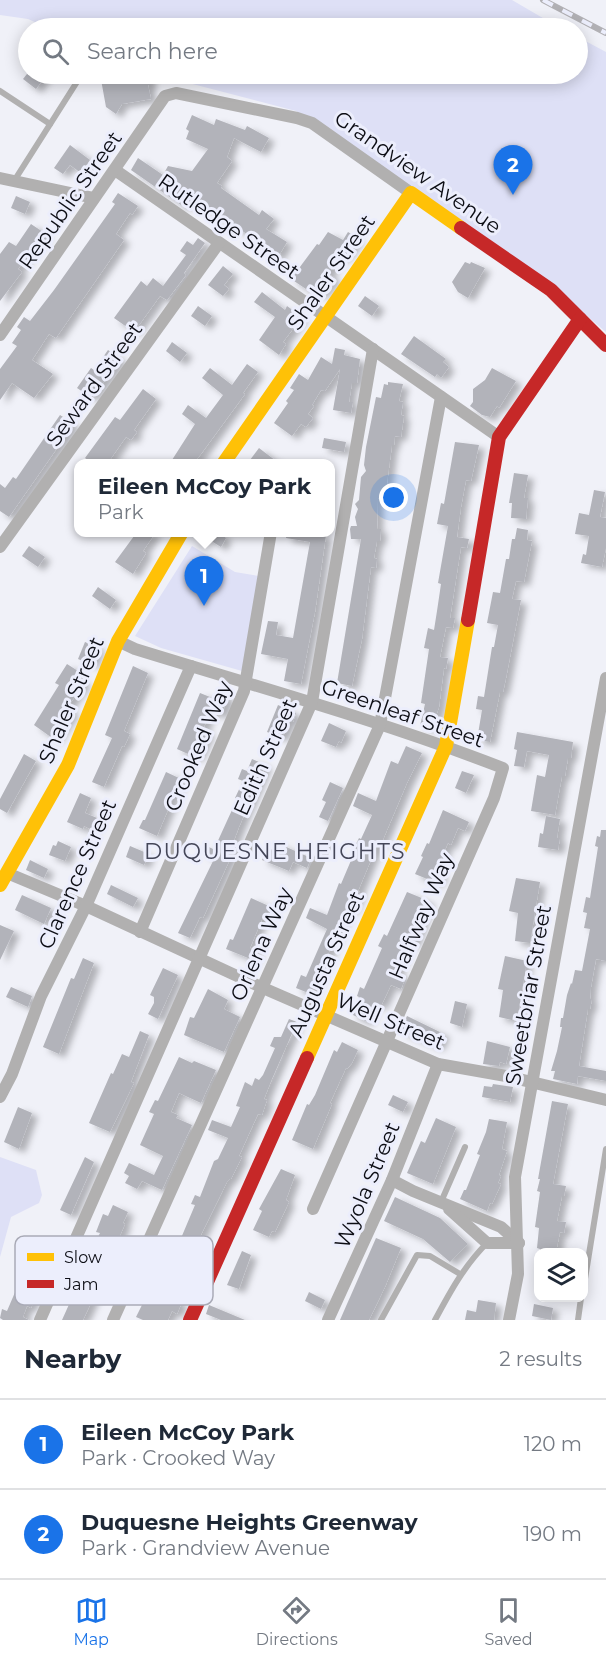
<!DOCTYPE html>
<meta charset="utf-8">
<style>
:root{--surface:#fff;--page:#f6f6f7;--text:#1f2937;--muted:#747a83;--line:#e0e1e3;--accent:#1a73e8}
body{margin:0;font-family:Montserrat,sans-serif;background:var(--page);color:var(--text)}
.controls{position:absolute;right:18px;bottom:18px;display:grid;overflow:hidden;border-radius:12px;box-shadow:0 3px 15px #0003}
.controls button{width:54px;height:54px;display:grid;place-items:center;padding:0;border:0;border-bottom:2px solid var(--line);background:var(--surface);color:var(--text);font:30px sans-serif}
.you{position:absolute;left:394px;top:498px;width:21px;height:21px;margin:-15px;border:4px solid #fff;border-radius:50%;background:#1a73e8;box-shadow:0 0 0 9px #1a73e833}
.badge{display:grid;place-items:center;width:39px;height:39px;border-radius:50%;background:var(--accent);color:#fff;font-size:20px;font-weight:700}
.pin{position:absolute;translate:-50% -50px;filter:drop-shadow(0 2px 3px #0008)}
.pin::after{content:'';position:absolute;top:32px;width:21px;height:18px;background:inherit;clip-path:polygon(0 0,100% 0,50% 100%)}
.popup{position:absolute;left:74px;top:459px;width:261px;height:78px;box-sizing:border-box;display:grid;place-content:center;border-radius:12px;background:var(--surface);filter:drop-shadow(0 2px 4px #0005);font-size:20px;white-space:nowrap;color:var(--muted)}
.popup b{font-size:22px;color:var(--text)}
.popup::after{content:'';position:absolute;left:50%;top:100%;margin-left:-12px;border:12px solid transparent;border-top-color:var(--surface)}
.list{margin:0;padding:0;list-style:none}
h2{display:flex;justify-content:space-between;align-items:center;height:78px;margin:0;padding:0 24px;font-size:26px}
h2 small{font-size:20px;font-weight:400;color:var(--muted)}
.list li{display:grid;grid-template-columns:39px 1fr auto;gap:18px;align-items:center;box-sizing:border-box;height:90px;padding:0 24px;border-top:2px solid var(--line)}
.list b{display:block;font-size:22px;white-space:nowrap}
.list p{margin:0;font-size:20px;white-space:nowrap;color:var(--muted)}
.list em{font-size:20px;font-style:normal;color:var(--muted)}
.icon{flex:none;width:33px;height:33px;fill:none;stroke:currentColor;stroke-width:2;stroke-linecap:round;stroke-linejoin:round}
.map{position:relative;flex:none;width:606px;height:1320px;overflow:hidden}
.search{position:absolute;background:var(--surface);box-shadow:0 3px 15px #0003;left:18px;right:18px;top:18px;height:66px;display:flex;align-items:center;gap:15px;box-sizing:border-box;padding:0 21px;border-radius:33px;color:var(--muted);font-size:22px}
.sheet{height:258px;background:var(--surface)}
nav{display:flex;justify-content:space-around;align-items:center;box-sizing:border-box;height:84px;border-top:2px solid var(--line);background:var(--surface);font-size:16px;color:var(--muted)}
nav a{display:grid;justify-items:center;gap:3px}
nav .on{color:var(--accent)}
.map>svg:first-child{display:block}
</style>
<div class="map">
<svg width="606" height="1320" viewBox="0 0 606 1320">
<defs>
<filter id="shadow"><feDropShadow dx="6" dy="4" stdDeviation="3" flood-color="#0004"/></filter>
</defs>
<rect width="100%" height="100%" fill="#f0f1f8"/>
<!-- green -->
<g fill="#dee0f6">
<path d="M 0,0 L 512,0 L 560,28 L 48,28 L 28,19 L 0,15 Z"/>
<path d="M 578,37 L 606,52 L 606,332 L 543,279 L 296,111 L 181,81 L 181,74 L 578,74 Z"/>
<path d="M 192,546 L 235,572 L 259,576 L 242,671 L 161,648 L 135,636 Z"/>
<path d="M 0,1157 L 36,1170 L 42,1195 L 39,1203 L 11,1217 L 0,1257 Z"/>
</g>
<!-- building -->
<g fill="#b2b3ba" filter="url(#shadow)">
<path d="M 27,74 L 47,74 L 36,89 L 23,79 Z"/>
<path d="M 100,74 L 149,74 L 151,85 L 148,85 L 151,99 L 122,104 L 116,114 L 106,107 Z"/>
<path d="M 192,115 L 214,125 L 216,119 L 245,130 L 247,126 L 269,138 L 261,152 L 234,138 L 227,157 L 232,161 L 217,183 L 222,186 L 221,188 L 259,215 L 262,210 L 274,219 L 266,229 L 287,242 L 278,257 L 257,244 L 258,243 L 240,229 L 238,231 L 205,207 L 197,208 L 188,202 L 184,207 L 131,170 L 138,158 L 163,175 L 168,166 L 192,171 L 208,149 L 186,139 L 189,131 L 186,129 Z"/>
<path d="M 70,145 L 90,160 L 81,173 L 70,165 L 63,174 L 54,168 Z"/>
<path d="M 118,193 L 138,206 L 132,215 L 130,213 L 116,234 L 124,240 L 56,338 L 49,334 L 32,360 L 53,374 L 34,398 L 12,383 L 0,400 L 0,369 L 17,346 L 12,343 L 21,330 L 17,327 L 24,317 L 30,321 L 54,290 L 115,204 L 112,202 Z"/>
<path d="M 16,196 L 30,202 L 25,214 L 11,208 Z"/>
<path d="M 31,224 L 46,234 L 40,243 L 38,242 L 18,269 L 22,272 L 0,301 L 0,254 L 9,242 L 16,246 Z"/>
<path d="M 328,232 L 343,240 L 348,232 L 358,238 L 344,258 L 341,256 L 328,274 L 335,278 L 321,295 L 318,292 L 315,295 L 291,279 L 317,244 L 319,245 Z"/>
<path d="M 198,238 L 205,243 L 184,273 L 186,275 L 167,300 L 160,296 L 134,332 L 114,318 L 141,281 L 147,286 L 153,278 L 163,286 L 186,255 L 180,251 L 187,241 L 193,245 Z"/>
<path d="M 465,262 L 470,264 L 471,262 L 485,268 L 468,298 L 458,292 L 452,282 Z"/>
<path d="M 223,266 L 233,274 L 224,285 L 229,289 L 223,296 L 208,285 Z"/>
<path d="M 262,292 L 285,310 L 287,306 L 302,317 L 283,342 L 286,344 L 279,355 L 259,340 L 275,317 L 254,302 Z"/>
<path d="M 365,296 L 379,306 L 372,316 L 358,306 Z"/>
<path d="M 198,306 L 212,316 L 205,326 L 191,316 Z"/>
<path d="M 414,336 L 446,359 L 443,362 L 449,367 L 441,378 L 437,374 L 435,377 L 401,354 Z"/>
<path d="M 172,342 L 187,353 L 180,362 L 166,351 Z"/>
<path d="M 335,348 L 345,350 L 344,355 L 360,359 L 357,383 L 352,383 L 349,402 L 353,402 L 351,413 L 333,410 L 340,369 L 325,391 L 321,390 L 312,405 L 314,406 L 308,414 L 313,418 L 306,427 L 301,424 L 292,436 L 274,423 L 288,403 L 286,401 L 294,390 L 290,388 L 299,374 L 308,380 L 321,357 L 332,364 Z"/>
<path d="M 108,350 L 121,359 L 92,398 L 77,388 L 91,368 L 94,370 Z"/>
<path d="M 247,364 L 258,372 L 243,393 L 245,394 L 201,454 L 193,464 L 176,464 L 172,460 L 195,424 L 182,414 L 188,405 L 206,418 L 223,395 L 202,378 L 210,368 L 232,385 Z"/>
<path d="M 492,368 L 516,381 L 499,408 L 497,406 L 490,417 L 482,415 L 470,406 L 473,402 L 473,389 L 485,380 Z"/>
<path d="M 388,382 L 403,384 L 399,401 L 403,402 L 401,415 L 404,416 L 401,437 L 395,436 L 394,445 L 392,445 L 385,499 L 378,498 L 377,529 L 381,529 L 380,541 L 377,541 L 374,558 L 377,559 L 376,568 L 371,567 L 362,639 L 352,686 L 337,683 L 361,539 L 351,539 L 350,529 L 351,526 L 357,526 L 355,517 L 358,509 L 355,504 L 359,500 L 361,477 L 366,471 L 364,465 L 366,447 L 376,397 L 381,398 L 384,384 L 388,385 Z"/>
<path d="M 143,389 L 156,399 L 134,430 L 137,432 L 131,440 L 126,437 L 107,464 L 93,464 L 85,458 L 115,417 L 120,420 Z"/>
<path d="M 60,415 L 74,424 L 9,517 L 0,511 L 0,484 L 5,488 L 13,477 L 16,479 Z"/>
<path d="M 324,438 L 346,442 L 344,452 L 322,448 Z"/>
<path d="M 455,442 L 479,445 L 471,481 L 466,480 L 461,507 L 457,537 L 469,539 L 467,548 L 461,547 L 450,618 L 455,618 L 453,628 L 446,627 L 440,657 L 448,658 L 446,669 L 444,668 L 439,707 L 432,729 L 420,726 L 425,704 L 421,703 L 429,649 L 424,648 L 428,628 L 434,630 L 437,611 L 441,584 L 438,583 L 448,526 L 437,524 L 441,503 L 444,504 Z"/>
<path d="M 259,448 L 280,464 L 247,464 Z"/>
<path d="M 514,473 L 528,475 L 524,498 L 528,498 L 526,519 L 511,518 L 512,503 L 509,503 Z"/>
<path d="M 594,490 L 605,492 L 600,517 L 606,518 L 606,548 L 602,567 L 581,563 L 583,554 L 586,555 L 589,536 L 575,534 L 579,513 L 589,515 Z"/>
<path d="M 517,528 L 528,530 L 527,540 L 532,541 L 524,582 L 516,581 L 512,599 L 521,600 L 506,678 L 503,692 L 500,692 L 490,742 L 477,740 L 482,710 L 476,709 L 478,696 L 484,697 L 492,647 L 494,647 L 498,625 L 487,623 L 493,592 L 500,593 L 506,559 L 509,559 L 512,539 L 515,539 Z"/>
<path d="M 137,532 L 156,532 L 143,551 L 146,553 L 133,574 L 115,562 Z"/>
<path d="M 197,532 L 218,532 L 226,538 L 221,547 Z"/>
<path d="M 287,532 L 326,535 L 315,612 L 301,684 L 284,681 L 288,659 L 261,654 L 268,621 L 278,622 L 276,635 L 293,638 L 310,542 L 286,538 Z"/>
<path d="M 29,546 L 45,557 L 38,567 L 22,556 Z"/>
<path d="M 98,587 L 116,600 L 110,609 L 92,596 Z"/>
<path d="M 85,642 L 99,647 L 92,665 L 78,659 Z"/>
<path d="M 67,664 L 78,671 L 75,675 L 85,682 L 67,708 L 73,712 L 55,740 L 34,725 L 59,685 L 55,683 Z"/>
<path d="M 133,666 L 148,673 L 124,731 L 130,734 L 124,747 L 122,746 L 104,787 L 92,782 L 112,738 L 105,735 Z"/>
<path d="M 218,692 L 229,697 L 221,715 L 211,711 L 203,729 L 209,732 L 197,758 L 177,749 L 200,693 L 215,699 Z"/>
<path d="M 278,705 L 296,713 L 293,722 L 290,721 L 282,738 L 267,732 Z"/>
<path d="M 329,723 L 346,731 L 341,743 L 339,741 L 336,747 L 321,741 Z"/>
<path d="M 517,732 L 573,742 L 571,758 L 568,758 L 565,776 L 562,776 L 555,815 L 531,811 L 537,775 L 545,777 L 549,755 L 527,751 L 524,767 L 514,766 L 517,750 L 514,749 Z"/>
<path d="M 406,746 L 422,753 L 407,783 L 382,842 L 379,841 L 358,891 L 360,892 L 352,910 L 348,908 L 311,994 L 296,988 L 301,975 L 306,977 L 327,929 L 306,918 L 310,908 L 327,915 L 339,883 L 341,884 L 355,851 L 353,850 L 359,838 L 361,839 L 372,815 L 353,806 L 358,793 L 376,801 L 391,761 L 398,764 Z"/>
<path d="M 24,754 L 36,761 L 7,813 L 0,809 L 0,799 Z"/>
<path d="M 252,759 L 266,765 L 239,827 L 233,843 L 236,844 L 231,857 L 203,918 L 200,917 L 190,938 L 178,933 L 214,859 L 203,853 L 207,846 L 217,851 L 220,846 L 216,845 L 237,799 L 235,798 L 243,781 L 238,779 L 242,769 L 247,771 Z"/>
<path d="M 462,771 L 474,775 L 466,793 L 455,788 Z"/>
<path d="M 166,772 L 181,779 L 157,836 L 139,828 L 143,820 L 145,820 Z"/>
<path d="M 330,782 L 343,788 L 328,821 L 319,817 L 326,802 L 322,800 Z"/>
<path d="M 80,793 L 91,798 L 85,813 L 97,818 L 92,830 L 84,826 L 83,829 L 67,822 Z"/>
<path d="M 443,810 L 469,822 L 465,831 L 458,828 L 451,845 L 448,843 L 436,870 L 442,873 L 437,883 L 415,874 L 423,857 L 421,856 L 427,843 L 429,844 Z"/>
<path d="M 546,816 L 560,819 L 557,838 L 560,838 L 558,850 L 538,847 L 540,833 L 543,834 Z"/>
<path d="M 601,830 L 606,830 L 606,961 L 596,959 L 591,987 L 590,999 L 592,999 L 590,1009 L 588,1009 L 579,1066 L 606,1071 L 606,1081 L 578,1076 L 577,1084 L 553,1079 L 555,1071 L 551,1071 L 557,1051 L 562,1027 L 560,1027 L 561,1018 L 563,1018 L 567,995 L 571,983 L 572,984 L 575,970 L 582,971 L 590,929 L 584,928 L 587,913 L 583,912 L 586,897 L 590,898 L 598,847 L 595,846 L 597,836 L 600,837 Z"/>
<path d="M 58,841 L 71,847 L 65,861 L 49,855 L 53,845 L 56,846 Z"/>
<path d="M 275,842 L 311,858 L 307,868 L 293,862 L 289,871 L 262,860 L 266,851 L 270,853 Z"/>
<path d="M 130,846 L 149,854 L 144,865 L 126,857 Z"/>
<path d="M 30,860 L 48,869 L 44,878 L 26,870 Z"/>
<path d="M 516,878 L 540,882 L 530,943 L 515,941 L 518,913 L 509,911 Z"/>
<path d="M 111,885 L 138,898 L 133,907 L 107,894 Z"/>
<path d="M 407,892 L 429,901 L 414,944 L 409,942 L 400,964 L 397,973 L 406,977 L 401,989 L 391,985 L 381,1006 L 375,1003 L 367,1022 L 351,1014 L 359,997 L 357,996 L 360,987 L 364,989 L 382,948 L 378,946 L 384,934 L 387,936 Z"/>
<path d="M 22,895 L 51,908 L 44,924 L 15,910 Z"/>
<path d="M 251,898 L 271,907 L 266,918 L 263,917 L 250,948 L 257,951 L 253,960 L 226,949 L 230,939 L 233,940 Z"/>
<path d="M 0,925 L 14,931 L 0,960 Z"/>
<path d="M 505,956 L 527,961 L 518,1015 L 514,1014 L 512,1020 L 499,1017 L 503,990 L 498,989 Z"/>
<path d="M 83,958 L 94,963 L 59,1054 L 43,1047 L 71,978 L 74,979 Z"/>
<path d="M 163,968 L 178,975 L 158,1019 L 148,1014 L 154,1003 L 154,997 L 150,995 Z"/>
<path d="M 11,987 L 32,996 L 28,1007 L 6,997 Z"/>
<path d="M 208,989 L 228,1000 L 224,1009 L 240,1017 L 224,1052 L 184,1035 L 190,1017 L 194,1018 Z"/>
<path d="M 455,1001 L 467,1004 L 462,1027 L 450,1023 Z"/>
<path d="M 407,1016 L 444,1034 L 438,1047 L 400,1031 Z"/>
<path d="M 289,1019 L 297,1022 L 272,1079 L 264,1099 L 267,1100 L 262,1115 L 258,1114 L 239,1156 L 242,1157 L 231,1179 L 230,1179 L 227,1182 L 188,1261 L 193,1263 L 176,1300 L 182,1302 L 177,1314 L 172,1311 L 168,1320 L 143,1320 L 136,1317 L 144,1301 L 148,1303 L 152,1295 L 157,1298 L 178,1251 L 176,1250 L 195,1205 L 191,1204 L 195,1195 L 200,1197 L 214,1161 L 218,1159 L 228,1138 L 208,1130 L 212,1120 L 231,1127 L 240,1107 L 236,1106 L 245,1082 L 252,1086 L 255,1078 L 259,1080 L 263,1075 L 275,1048 L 270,1046 L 274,1037 L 281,1037 Z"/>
<path d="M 140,1031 L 149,1035 L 131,1082 L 134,1083 L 110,1132 L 89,1123 L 111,1073 L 113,1074 L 122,1054 L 129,1057 Z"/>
<path d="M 487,1041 L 510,1047 L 506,1064 L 500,1062 L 499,1066 L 483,1064 Z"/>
<path d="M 342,1042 L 358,1050 L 352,1063 L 347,1069 L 346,1068 L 330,1103 L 332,1104 L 313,1149 L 292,1140 L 307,1104 L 309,1105 L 315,1095 L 334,1050 L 337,1052 Z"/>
<path d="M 179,1057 L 192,1063 L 194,1061 L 216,1070 L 201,1103 L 179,1093 L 171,1112 L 178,1115 L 176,1118 L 192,1125 L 162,1190 L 142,1181 L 137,1189 L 125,1183 L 129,1176 L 124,1173 L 129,1163 L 154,1175 L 163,1156 L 140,1145 L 154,1114 L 149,1112 L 155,1100 L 158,1101 Z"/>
<path d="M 493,1084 L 513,1087 L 510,1102 L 482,1097 L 484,1086 L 492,1087 Z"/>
<path d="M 393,1095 L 408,1102 L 403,1112 L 388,1105 Z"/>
<path d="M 552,1101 L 568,1104 L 553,1184 L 566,1186 L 564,1196 L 562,1196 L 557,1221 L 566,1222 L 564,1233 L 560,1232 L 556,1252 L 540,1252 L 540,1249 L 537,1248 L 539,1228 L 535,1227 L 540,1192 L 537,1191 L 540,1179 L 538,1179 Z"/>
<path d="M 18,1107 L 32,1113 L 19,1149 L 4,1142 Z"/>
<path d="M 436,1118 L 456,1127 L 433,1184 L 407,1173 L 421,1141 L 425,1143 Z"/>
<path d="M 489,1119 L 507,1122 L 502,1149 L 507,1151 L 499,1175 L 501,1176 L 498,1183 L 501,1184 L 492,1204 L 490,1203 L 487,1211 L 460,1199 L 464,1190 L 466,1190 L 480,1155 L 477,1154 L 486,1132 Z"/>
<path d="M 85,1157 L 94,1162 L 71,1215 L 60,1210 Z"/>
<path d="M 281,1169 L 295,1175 L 286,1200 L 289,1202 L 275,1232 L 272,1231 L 269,1237 L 253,1230 L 262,1211 L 259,1209 Z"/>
<path d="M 395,1197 L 440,1218 L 468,1244 L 450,1262 L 423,1239 L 384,1221 Z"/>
<path d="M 113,1205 L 128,1212 L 123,1223 L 125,1224 L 112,1254 L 117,1256 L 115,1261 L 118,1262 L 109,1285 L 105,1283 L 102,1290 L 98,1288 L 83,1320 L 62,1320 L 71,1300 L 76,1283 L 81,1285 L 99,1245 L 95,1243 L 100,1233 L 96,1232 L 103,1214 L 108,1216 Z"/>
<path d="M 376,1238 L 401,1248 L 385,1287 L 369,1320 L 340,1320 Z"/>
<path d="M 242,1251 L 251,1255 L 239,1289 L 227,1285 Z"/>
<path d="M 34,1253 L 49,1260 L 31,1297 L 35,1298 L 31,1308 L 27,1306 L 23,1317 L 29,1320 L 3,1320 L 0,1318 L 2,1309 L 7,1311 L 16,1290 L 18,1291 Z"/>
<path d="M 309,1292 L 325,1300 L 321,1309 L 305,1301 Z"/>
<path d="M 478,1300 L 496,1303 L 494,1320 L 465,1320 L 467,1310 L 476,1312 Z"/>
<path d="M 534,1304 L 553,1308 L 551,1320 L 532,1316 Z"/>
<path d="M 209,1305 L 245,1320 L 221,1320 L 206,1314 Z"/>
</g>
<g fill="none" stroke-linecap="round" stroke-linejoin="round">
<!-- lane -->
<g stroke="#b1b0b0" stroke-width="6">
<path d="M 0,91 L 50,124"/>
<path d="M 14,181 L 82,74"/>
<path d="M 441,1202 L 465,1147"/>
<path d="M 584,1285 L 606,1149"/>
<path d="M 381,1320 L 417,1255 L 430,1256 L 460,1274"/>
<path d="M 435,1320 C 450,1292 464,1266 487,1243"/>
<path d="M 578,1320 L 581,1298"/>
</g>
<!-- street -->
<g stroke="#b1b0b0" stroke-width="12">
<path d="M 115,170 L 499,437"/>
<path d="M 0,178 L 94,198"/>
<path d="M 0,335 L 165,96 L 176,93 L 297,118 L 312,123 L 411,193"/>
<path d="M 0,547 L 219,243"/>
<path d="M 118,641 L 135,649 C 258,687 382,721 503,768 L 494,798 L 313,1209"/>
<path d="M 7,873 L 86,906 L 263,988 L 438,1064 L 506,1076 L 606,1100"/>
<path d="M 140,932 L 244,691 L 271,532"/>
<path d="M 0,1097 L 12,1074 L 41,996 L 86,906 L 191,666"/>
<path d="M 392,1180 L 413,1191 L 501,1227 L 519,1243"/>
<path d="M 449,1209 L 487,1243 L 519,1243"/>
<path d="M 40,1320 L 312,702 L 373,349"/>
<path d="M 113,1320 L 380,725 L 441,397"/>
<path d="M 328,1320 L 392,1180 L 438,1064"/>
<path d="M 509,1320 L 518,1274 L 515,1177 L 606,678"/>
</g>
<!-- slow -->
<g stroke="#ffc107" stroke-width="14">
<path d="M 223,464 L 411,193 L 461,228"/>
<path d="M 0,885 L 68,765 L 118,641 L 182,532"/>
<path d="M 307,1058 L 446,746 L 468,620"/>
</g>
<!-- jam -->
<g stroke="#c62828" stroke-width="14">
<path d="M 461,228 L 551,290 L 606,345"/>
<path d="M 468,620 L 499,437 L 580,319"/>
<path d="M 190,1320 L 307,1058"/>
</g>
<!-- rail casing -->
<g stroke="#b1b0b4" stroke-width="6">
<path id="rail" d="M 543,0 L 606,33"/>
</g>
<!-- rail -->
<use href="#rail" stroke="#eceefc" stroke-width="4" stroke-dasharray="11" stroke-linecap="butt"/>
</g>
<g text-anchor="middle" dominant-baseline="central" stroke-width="6" stroke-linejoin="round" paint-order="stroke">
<!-- street labels -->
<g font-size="21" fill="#0c0d14" stroke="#eceefc">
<text transform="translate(418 172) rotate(35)">Grandview Avenue</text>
<text transform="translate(70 200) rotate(-55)">Republic Street</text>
<text transform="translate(229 226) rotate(35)">Rutledge Street</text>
<text transform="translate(331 272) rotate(-55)">Shaler Street</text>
<text transform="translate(94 384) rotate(-54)">Seward Street</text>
<text transform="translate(71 700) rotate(-67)">Shaler Street</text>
<text transform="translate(403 713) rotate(19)">Greenleaf Street</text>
<text transform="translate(198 746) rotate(-67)">Crooked Way</text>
<text transform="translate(265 757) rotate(-66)">Edith Street</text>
<text transform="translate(77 874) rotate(-66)">Clarence Street</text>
<text transform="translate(421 916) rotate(-67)">Halfway Way</text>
<text transform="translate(261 944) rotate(-66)">Orlena Way</text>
<text transform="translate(326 964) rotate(-66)">Augusta Street</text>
<text transform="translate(528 995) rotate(-80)">Sweetbriar Street</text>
<text transform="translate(391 1021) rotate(23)">Well Street</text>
<text transform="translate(367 1185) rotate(-67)">Wyola Street</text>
</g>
<!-- neighbourhood labels -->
<g font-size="22" letter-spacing="1.5" fill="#444658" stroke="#eceefc">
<text x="275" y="851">DUQUESNE HEIGHTS</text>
</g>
</g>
<!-- legend -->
<rect x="15" y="1236" width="198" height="69" rx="9" fill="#eceefc" stroke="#a9aab6" stroke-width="1.5"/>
<rect x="27" y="1253" width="27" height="8" fill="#ffc107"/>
<rect x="27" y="1280" width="27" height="8" fill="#c62828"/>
<g font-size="16" fill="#0c0d14">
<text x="64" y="1263">Slow</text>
<text x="64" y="1290">Jam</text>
</g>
</svg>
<div class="controls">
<button><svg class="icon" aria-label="layers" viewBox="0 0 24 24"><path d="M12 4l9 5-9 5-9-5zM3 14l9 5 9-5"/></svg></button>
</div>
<div class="you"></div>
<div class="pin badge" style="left:204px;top:606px">1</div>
<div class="popup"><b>Eileen McCoy Park</b>Park</div>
<div class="pin badge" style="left:513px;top:195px">2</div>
<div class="search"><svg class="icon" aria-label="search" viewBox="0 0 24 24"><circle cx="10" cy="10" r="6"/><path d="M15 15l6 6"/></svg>Search here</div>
</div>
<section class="sheet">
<h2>Nearby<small>2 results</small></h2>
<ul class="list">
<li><span class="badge">1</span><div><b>Eileen McCoy Park</b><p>Park · Crooked Way</p></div><em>120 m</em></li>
<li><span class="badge">2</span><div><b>Duquesne Heights Greenway</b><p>Park · Grandview Avenue</p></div><em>190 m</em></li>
</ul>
</section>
<nav>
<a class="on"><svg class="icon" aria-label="map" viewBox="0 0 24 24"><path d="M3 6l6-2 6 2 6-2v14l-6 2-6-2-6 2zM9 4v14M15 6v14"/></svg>Map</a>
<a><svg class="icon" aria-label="directions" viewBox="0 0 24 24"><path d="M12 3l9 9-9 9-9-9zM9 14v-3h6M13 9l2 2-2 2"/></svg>Directions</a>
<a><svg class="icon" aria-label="saved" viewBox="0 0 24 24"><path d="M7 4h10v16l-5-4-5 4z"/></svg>Saved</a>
</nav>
